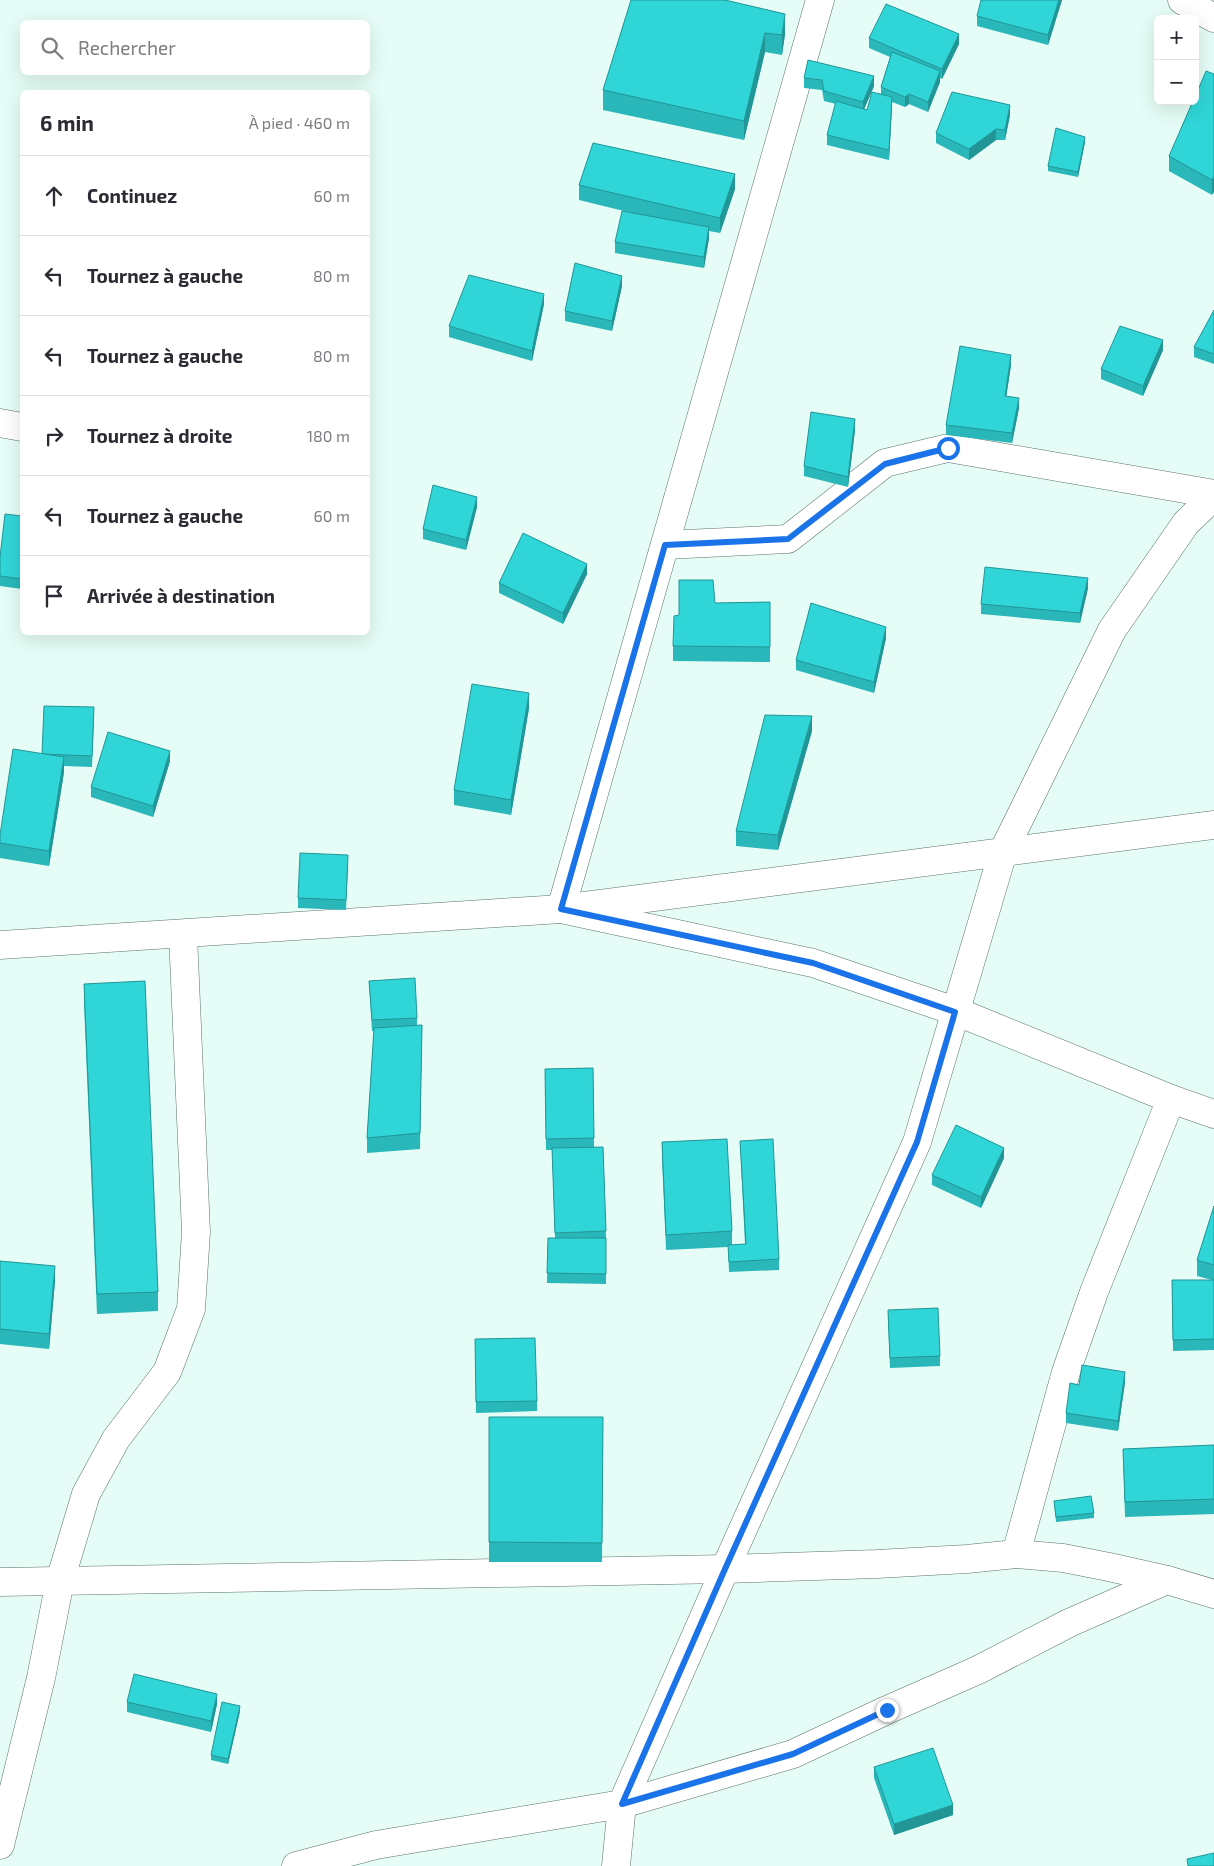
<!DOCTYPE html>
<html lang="fr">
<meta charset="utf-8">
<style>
:root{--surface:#fff;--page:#f2f2f3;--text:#2b2b33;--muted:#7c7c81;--line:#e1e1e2}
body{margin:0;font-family:"Exo 2",sans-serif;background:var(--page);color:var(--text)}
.controls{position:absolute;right:15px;top:15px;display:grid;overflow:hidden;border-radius:8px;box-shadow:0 5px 20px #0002}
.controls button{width:45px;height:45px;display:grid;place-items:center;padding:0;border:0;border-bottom:1px solid var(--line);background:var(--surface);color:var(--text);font:25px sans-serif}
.stop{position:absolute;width:15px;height:15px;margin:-11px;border:4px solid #1a73e8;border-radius:50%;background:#fff}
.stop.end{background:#1a73e8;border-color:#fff;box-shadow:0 1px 5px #0008}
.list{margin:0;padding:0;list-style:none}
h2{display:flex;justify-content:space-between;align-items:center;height:65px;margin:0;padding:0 20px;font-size:21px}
h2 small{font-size:16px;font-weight:400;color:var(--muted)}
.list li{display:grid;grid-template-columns:32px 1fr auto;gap:15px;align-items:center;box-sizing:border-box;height:80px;padding:0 20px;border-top:1px solid var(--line)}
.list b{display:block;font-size:19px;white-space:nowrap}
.list em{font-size:16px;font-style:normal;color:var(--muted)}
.icon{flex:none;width:28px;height:28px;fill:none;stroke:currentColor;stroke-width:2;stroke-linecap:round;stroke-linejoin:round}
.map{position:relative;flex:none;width:1214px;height:1866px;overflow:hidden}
.search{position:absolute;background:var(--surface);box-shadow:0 5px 20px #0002;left:20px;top:20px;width:350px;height:55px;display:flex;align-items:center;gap:12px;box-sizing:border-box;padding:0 18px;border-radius:8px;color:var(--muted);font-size:19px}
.panel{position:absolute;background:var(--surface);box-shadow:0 5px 20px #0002;left:20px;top:90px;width:350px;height:545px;border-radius:8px}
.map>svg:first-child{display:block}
</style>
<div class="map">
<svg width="1214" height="1866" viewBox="0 0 1214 1866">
<rect width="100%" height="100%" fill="#e5fdf6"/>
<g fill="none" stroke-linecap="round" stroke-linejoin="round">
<!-- street casing -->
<g stroke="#5c726c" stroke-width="29">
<g id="street">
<path d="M 820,0 L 561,909 L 813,963 L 955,1011 L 1171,1099 L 1214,1114"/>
<path d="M 1182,0 L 1214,18"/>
<path d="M 0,423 L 22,427"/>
<path d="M 665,545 L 788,539 L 885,463 L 948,448 L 1214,494"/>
<path d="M 0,945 L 561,909 L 1214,825"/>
<path d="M 1016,1554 L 1066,1372 L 1094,1292 L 1171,1099"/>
<path d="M 0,1582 L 725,1569 L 877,1564 L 967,1559 L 1016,1554 L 1063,1558 L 1109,1567 L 1167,1580 L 1214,1594"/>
<path d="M 0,1845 L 41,1678 L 60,1581 L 86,1494 L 116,1439 L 167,1372 L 191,1309 L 196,1232 L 183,935"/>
<path d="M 296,1866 L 376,1845 L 622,1804 L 793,1754 L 887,1710 L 978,1670 L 1069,1623 L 1167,1580"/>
<path d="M 616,1866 L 622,1804 L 725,1569 L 917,1142 L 1003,852 L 1112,630 L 1186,523 L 1214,496"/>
</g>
</g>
<!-- street -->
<use href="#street" stroke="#fff" stroke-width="28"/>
</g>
<!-- wall -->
<g fill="#29b7b9">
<path d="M 631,0 L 785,34 L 782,55 L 765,52 L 744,140 L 603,110 L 603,90 Z"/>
<path d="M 1062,0 L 1048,45 L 977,26 L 977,16 Z"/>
<path d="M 869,38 L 959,44 L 942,79 L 940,78 L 940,82 L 928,112 L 909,104 L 905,107 L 892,102 L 889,160 L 827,145 L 827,135 L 836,104 L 824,101 L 822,90 L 804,88 L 804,78 L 874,86 L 864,109 L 867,110 L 881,94 L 881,87 L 890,57 L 869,48 Z"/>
<path d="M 1214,74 L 1212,195 L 1169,171 L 1169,156 Z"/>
<path d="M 1010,115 L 1005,140 L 996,140 L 969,160 L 936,143 L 936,133 Z"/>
<path d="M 1085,142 L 1078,177 L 1048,171 L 1048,166 Z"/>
<path d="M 579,185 L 735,189 L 720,233 L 709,231 L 709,238 L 704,268 L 615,253 L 615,242 L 632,213 L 579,200 Z"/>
<path d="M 22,274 L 22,301 L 21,301 Z"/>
<path d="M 622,286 L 612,331 L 565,321 L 565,311 Z"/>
<path d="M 544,304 L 532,361 L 449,337 L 449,326 Z"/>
<path d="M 1214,310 L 1214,364 L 1194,357 L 1194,347 Z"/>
<path d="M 1163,350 L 1143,396 L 1101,379 L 1101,369 Z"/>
<path d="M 1011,365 L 1006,396 L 1019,408 L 1012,443 L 946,435 L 946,425 Z"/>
<path d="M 855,430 L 848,487 L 804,476 L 804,466 Z"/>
<path d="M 477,507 L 466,550 L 423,539 L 423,529 Z"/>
<path d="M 22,516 L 22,589 L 0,586 L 0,557 Z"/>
<path d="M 587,574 L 563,624 L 499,593 L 499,583 Z"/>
<path d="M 1088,588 L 1080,623 L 981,614 L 981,604 Z"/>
<path d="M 770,602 L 770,662 L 673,661 L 673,646 L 679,615 L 715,603 Z"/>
<path d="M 886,638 L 874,693 L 796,670 L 796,660 Z"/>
<path d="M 529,708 L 511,815 L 454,805 L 454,790 Z"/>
<path d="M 94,718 L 92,767 L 64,766 L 64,772 L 49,866 L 0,858 L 0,835 L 42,754 Z"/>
<path d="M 812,731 L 778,850 L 736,846 L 736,831 Z"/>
<path d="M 170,761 L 153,817 L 91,797 L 91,787 Z"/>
<path d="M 348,866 L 346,910 L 298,908 L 298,898 Z"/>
<path d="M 369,981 L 417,1018 L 417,1025 L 422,1025 L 420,1149 L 367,1153 L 367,1138 L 374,1031 L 372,1031 Z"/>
<path d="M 84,984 L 158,1292 L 158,1311 L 97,1314 L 84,1003 Z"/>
<path d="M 593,1068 L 594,1147 L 603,1147 L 606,1238 L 606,1284 L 547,1283 L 548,1238 L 555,1238 L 552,1150 L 546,1150 L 545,1069 Z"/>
<path d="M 740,1141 L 779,1259 L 779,1270 L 729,1272 L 728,1247 L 666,1250 L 662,1157 L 662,1142 L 732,1231 L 732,1245 L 745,1244 Z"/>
<path d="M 1004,1158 L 981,1208 L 932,1185 L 932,1175 Z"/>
<path d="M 1214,1206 L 1214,1350 L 1173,1351 L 1172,1280 L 1212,1280 L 1197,1276 L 1197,1260 Z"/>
<path d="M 0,1261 L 55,1281 L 49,1349 L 0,1344 Z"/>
<path d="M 888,1321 L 940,1356 L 940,1366 L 890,1368 Z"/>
<path d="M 475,1339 L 537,1401 L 537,1411 L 476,1413 Z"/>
<path d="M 1125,1382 L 1118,1431 L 1066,1423 L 1066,1413 L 1079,1385 Z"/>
<path d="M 489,1417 L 603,1417 L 602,1562 L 489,1562 Z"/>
<path d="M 1214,1445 L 1214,1514 L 1125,1517 L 1123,1449 Z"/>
<path d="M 1054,1501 L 1094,1513 L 1094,1518 L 1056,1522 Z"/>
<path d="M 127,1702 L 217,1704 L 211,1732 L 127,1712 Z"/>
<path d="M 240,1711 L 228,1764 L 211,1760 L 211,1755 Z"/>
<path d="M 874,1767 L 953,1815 L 894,1835 L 874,1778 Z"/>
</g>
<!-- shaded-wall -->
<g fill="#229596">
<path d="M 1059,0 L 1062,0 L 1048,45 L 1048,35 Z"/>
<path d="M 785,14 L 785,34 L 782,55 L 782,35 Z"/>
<path d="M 765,33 L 765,52 L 744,140 L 744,121 Z"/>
<path d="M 959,34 L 959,44 L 942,79 L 942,69 Z"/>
<path d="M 940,71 L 940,82 L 928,112 L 928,102 Z"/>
<path d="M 874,76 L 874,86 L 863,112 L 863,102 Z"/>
<path d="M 909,94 L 909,104 L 905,107 L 905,97 Z"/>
<path d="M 892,97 L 892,107 L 889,160 L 889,150 Z"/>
<path d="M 1010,105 L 1010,115 L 1005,140 L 1005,130 Z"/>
<path d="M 996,129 L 996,140 L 969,160 L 969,149 Z"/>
<path d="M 1085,137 L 1085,142 L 1078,177 L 1078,172 Z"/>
<path d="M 735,174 L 735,189 L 720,233 L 720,218 Z"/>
<path d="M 1214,176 L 1214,192 L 1212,195 L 1212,180 Z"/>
<path d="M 709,227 L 709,238 L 704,268 L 704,257 Z"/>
<path d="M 622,276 L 622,286 L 612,331 L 612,321 Z"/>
<path d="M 544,294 L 544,304 L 532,361 L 532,351 Z"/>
<path d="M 1163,340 L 1163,350 L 1143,396 L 1143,386 Z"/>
<path d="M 1011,355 L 1011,365 L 1005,406 L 1005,396 Z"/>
<path d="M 1019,398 L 1019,408 L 1012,443 L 1012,433 Z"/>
<path d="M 855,419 L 855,430 L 848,487 L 848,477 Z"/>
<path d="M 477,497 L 477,507 L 466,550 L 466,540 Z"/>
<path d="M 587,564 L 587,574 L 563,624 L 563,613 Z"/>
<path d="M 1088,578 L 1088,588 L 1080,623 L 1080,613 Z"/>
<path d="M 886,627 L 886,638 L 874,693 L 874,682 Z"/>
<path d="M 529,693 L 529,708 L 511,815 L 511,800 Z"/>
<path d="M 812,716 L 812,731 L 778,850 L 778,835 Z"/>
<path d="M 170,751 L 170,761 L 153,817 L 153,806 Z"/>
<path d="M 64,757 L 64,772 L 49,866 L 49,851 Z"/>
<path d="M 1004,1148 L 1004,1158 L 981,1208 L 981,1197 Z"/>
<path d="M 55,1266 L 55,1281 L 49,1349 L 49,1334 Z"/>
<path d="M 1125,1372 L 1125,1382 L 1118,1431 L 1118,1421 Z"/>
<path d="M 217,1694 L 217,1704 L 211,1732 L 211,1721 Z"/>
<path d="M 240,1706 L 240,1711 L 228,1764 L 228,1759 Z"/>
<path d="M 953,1805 L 953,1815 L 894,1835 L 894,1824 Z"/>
</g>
<!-- building -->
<g fill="#30d5d7" stroke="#229596">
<path d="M 631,0 L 725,0 L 785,14 L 782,35 L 765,33 L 744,121 L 603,90 Z"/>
<path d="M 981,0 L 1059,0 L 1048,35 L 977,16 Z"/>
<path d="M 886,4 L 959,34 L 942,69 L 869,38 Z"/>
<path d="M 892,52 L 940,71 L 928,102 L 909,94 L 905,97 L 881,87 Z"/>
<path d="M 808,60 L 874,76 L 863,102 L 824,91 L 822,80 L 804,78 Z"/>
<path d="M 1206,71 L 1214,74 L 1214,176 L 1212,180 L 1169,156 L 1193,101 L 1195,101 L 1195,97 Z"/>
<path d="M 872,92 L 892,97 L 889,150 L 827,135 L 836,101 L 867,110 Z"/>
<path d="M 952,92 L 1010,105 L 1005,130 L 996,129 L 969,149 L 936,133 Z"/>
<path d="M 1056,128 L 1085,137 L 1078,172 L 1048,166 Z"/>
<path d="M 593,143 L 735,174 L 720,218 L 579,185 Z"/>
<path d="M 622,211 L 709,227 L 704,257 L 615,242 Z"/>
<path d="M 575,263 L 622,276 L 612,321 L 565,311 Z"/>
<path d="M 469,275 L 544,294 L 532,351 L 449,326 Z"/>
<path d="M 1214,310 L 1214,354 L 1194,347 Z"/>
<path d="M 1120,326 L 1163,340 L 1143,386 L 1101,369 Z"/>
<path d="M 960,346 L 1011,355 L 1005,396 L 1019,398 L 1012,433 L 946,425 Z"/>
<path d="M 811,412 L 855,419 L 848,477 L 804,466 Z"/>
<path d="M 433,485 L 477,497 L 466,540 L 423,529 Z"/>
<path d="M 5,514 L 22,516 L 22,579 L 0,576 L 0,557 Z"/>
<path d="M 523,533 L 587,564 L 563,613 L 499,583 Z"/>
<path d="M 985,567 L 1088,578 L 1080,613 L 981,604 Z"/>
<path d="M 679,580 L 713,580 L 715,603 L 770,602 L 770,647 L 673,646 L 674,616 L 679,615 Z"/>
<path d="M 811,603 L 886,627 L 874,682 L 796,660 Z"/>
<path d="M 472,684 L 529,693 L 511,800 L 454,790 Z"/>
<path d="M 44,706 L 94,707 L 92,756 L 42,754 Z"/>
<path d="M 765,715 L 812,716 L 778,835 L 736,831 Z"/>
<path d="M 108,732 L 170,751 L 153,806 L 91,787 Z"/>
<path d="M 13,749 L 64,757 L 49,851 L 0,843 L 0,835 Z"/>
<path d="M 300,853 L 348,855 L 346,900 L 298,898 Z"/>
<path d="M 415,978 L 417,1018 L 372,1020 L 369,981 Z"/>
<path d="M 145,981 L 158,1292 L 97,1294 L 84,984 Z"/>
<path d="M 422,1025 L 420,1133 L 367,1138 L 374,1028 Z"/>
<path d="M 593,1068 L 594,1138 L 546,1139 L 545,1069 Z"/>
<path d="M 956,1125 L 1004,1148 L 981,1197 L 932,1175 Z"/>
<path d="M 727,1139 L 732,1231 L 666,1235 L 662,1142 Z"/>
<path d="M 773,1139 L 779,1259 L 729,1262 L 728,1245 L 746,1244 L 740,1141 Z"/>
<path d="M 603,1147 L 606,1231 L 555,1233 L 552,1148 Z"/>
<path d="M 1214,1206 L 1214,1265 L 1197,1260 Z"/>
<path d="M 548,1238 L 606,1238 L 606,1274 L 547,1273 Z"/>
<path d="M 0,1261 L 55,1266 L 49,1334 L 0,1329 Z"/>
<path d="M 1172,1280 L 1214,1280 L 1214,1339 L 1173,1340 Z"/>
<path d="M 938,1308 L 940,1356 L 890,1358 L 888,1310 Z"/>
<path d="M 535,1338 L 537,1401 L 476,1402 L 475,1339 Z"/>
<path d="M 1082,1365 L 1125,1372 L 1118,1421 L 1066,1413 L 1070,1383 L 1079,1385 Z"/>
<path d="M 489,1417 L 603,1417 L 602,1543 L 489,1542 Z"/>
<path d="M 1214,1445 L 1214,1499 L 1125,1502 L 1123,1449 Z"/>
<path d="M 1091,1496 L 1094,1513 L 1056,1517 L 1054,1501 Z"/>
<path d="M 134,1674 L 217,1694 L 211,1721 L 127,1702 Z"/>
<path d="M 222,1702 L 240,1706 L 228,1759 L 211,1755 Z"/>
<path d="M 933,1748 L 953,1805 L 894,1824 L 874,1767 Z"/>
<path d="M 1214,1853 L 1214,1866 L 1188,1866 L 1187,1859 Z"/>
</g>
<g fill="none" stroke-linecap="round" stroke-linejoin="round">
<!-- route -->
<path stroke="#1a73e8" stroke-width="6" d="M 887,1710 L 793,1754 L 622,1804 L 725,1569 L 917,1142 L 955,1012 L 813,963 L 561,909 L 665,545 L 788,539 L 885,464 L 948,448"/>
</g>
</svg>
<div class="controls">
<button>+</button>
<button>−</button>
</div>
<div class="stop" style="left:948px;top:448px"></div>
<div class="stop end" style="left:887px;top:1710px"></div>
<div class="search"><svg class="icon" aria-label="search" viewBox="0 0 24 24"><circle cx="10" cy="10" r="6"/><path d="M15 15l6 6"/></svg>Rechercher</div>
<section class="panel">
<h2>6 min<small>À pied · 460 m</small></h2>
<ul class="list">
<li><svg class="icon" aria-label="ahead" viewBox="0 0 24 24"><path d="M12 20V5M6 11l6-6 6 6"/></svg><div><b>Continuez</b></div><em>60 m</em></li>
<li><svg class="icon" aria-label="left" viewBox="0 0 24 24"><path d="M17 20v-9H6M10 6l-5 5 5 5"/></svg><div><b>Tournez à gauche</b></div><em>80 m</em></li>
<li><svg class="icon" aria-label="left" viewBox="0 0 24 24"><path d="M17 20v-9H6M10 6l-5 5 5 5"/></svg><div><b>Tournez à gauche</b></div><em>80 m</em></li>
<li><svg class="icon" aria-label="right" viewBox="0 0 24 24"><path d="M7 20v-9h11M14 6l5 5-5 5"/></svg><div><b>Tournez à droite</b></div><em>180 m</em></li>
<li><svg class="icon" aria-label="left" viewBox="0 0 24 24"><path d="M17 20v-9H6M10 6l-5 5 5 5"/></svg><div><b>Tournez à gauche</b></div><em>60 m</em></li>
<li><svg class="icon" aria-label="arrive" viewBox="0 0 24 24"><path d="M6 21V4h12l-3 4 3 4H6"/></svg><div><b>Arrivée à destination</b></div></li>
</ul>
</section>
</div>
